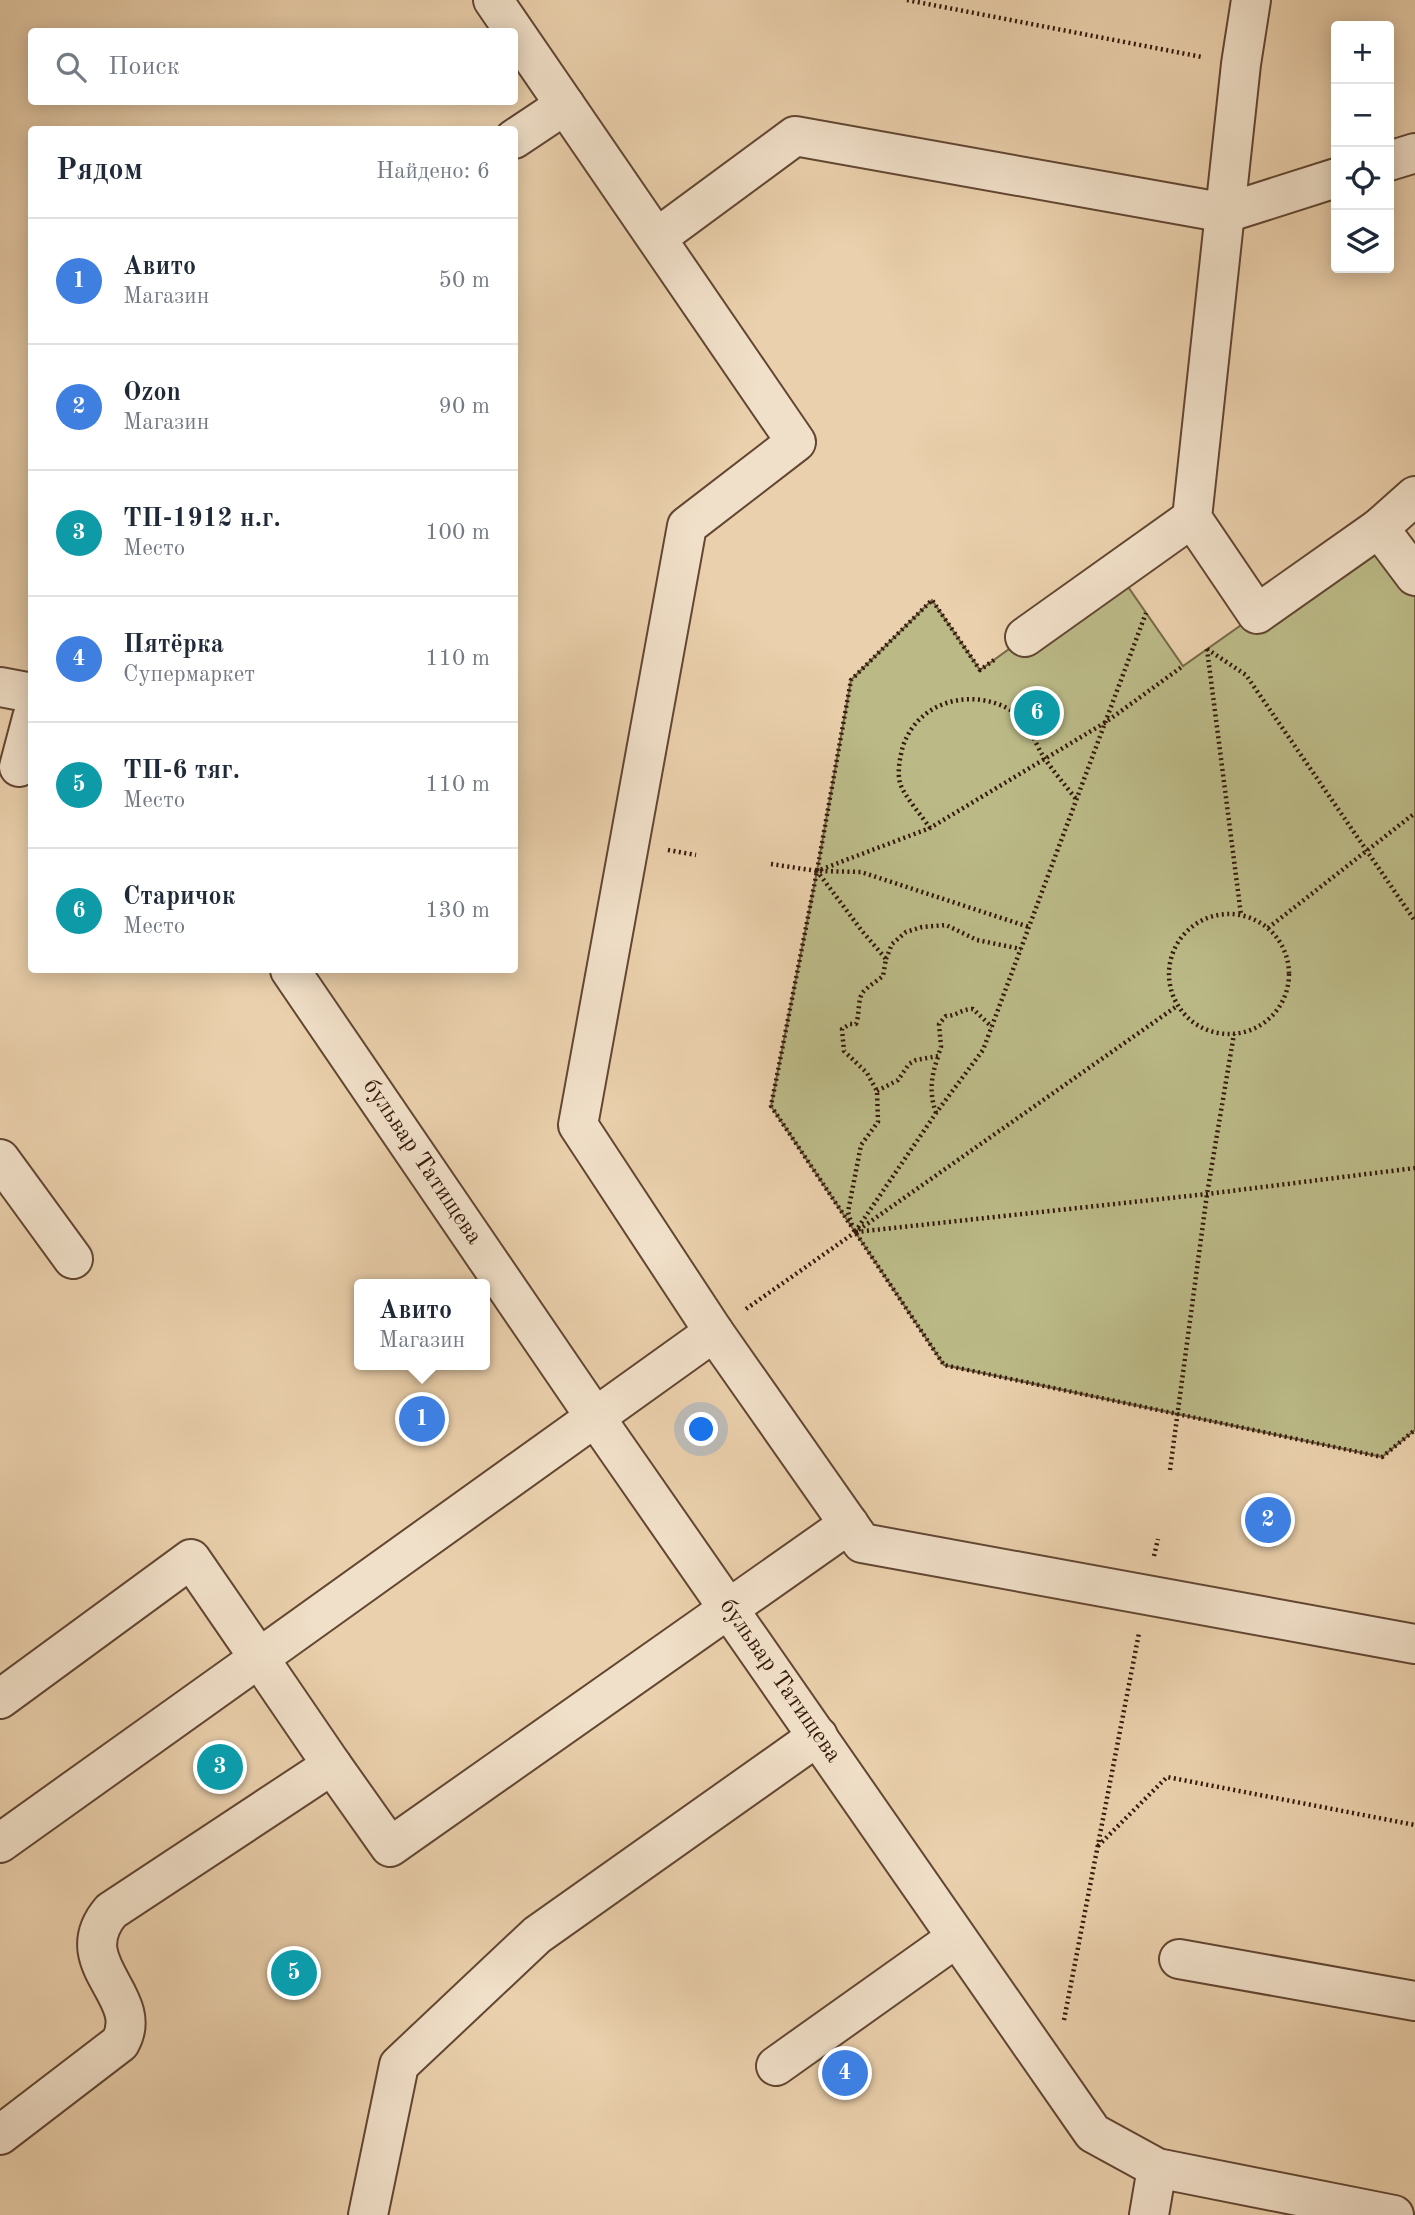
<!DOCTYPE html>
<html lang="ru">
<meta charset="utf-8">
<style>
:root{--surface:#fff;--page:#f2f2f3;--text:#1f2937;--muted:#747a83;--line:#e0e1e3;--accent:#1a73e8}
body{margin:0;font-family:"Old Standard TT",serif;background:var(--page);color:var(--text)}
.controls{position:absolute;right:21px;top:21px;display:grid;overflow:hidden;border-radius:7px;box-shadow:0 4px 18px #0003}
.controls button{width:63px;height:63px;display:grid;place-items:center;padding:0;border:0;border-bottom:2px solid var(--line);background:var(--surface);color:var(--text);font:35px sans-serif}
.you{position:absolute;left:702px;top:1430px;width:24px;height:24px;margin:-18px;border:5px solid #fff;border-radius:50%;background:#1a73e8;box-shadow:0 0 0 10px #1a73e833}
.badge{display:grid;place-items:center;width:46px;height:46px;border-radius:50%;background:var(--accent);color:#fff;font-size:23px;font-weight:700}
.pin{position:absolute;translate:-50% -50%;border:4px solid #fff;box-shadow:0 2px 7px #0006}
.popup{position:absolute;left:354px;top:1279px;width:136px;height:91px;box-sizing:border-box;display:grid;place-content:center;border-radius:7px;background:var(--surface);filter:drop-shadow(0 2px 5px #0005);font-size:23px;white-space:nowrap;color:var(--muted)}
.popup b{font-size:26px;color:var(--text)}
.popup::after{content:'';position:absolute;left:50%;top:100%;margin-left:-14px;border:14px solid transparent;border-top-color:var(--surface)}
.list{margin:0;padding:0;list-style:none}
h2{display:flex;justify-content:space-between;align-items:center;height:91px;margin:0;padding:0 28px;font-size:30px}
h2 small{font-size:23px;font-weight:400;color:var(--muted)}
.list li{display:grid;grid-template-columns:46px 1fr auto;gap:21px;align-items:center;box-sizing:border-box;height:126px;padding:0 28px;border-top:2px solid var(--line)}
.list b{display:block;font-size:26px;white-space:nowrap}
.list p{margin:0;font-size:23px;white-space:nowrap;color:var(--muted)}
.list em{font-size:23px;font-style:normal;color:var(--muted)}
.icon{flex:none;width:38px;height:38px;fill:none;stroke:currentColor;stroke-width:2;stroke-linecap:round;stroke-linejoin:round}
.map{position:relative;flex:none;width:1415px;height:2215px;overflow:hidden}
.search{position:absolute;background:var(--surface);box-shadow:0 4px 18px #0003;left:28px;top:28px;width:490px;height:77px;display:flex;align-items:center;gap:18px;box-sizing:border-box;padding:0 24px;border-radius:7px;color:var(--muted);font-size:26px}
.panel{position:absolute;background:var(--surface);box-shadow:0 4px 18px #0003;left:28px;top:126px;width:490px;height:847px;border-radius:7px}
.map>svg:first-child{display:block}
</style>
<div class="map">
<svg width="1415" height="2215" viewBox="0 0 1415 2215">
<rect width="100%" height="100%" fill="#ead0ac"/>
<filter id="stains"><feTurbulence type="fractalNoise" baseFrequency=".00286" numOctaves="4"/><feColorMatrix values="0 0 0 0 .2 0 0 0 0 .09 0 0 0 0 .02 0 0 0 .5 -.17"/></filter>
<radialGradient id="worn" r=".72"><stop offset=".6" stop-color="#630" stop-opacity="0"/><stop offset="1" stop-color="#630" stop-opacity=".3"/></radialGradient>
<!-- green -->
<path fill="#bbba87" stroke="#786948" stroke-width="2" d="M 1379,528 L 1415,576 L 1415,1430 L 1382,1457 L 944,1365 L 771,1106 L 817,871 L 851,680 L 932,600 L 980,670 L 1117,571 L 1183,666 Z"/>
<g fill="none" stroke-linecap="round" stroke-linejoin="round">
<!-- minor casing -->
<g stroke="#624632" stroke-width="42">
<g id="minor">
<path d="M 493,0 L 796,442 L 687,526 L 578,1125 L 714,1332 L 862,1543 L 1415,1644"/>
<path d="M 1251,0 L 1241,64 L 1192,518 L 1257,614 L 1379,528 L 1415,496"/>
<path d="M 514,139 L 565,105"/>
<path d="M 1389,161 L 1415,153"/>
<path d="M 658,237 L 795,136 L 1226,213 L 1336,178"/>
<path d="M 1379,528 L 1415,576"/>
<path d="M 1025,637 L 1192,518"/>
<path d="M 0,687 L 32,693"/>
<path d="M 19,767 L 32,718"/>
<path d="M 290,970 L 595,1417 L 1093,2133 L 1157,2168 L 1394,2215"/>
<path d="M 0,1159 L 73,1259"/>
<path d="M 0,1699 L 191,1559 L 259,1658 L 0,1843"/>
<path d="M 332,1765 L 390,1847 L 849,1524"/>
<path d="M 1179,1959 L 1415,2001"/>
<path d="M 776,2066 L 956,1938"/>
<path d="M 0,2135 L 120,2043 C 147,1996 66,1964 111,1911 L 332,1765 L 259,1658 L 714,1332"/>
<path d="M 368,2215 L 399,2065 L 537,1935 L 818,1736"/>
<path d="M 1149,2215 L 1157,2168"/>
</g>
</g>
<!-- path -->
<g stroke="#34180a" stroke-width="4.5" stroke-dasharray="2 3.5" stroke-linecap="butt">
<path d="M 907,0 L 1202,57"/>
<path d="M 1207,649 L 1246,675 L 1415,921"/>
<path d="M 1207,649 L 1241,915"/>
<path d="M 994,660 L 980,670 L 932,600 L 851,680 L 817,871 L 771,1106 L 944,1365 L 1382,1457 L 1415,1430"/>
<path d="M 930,828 C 922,816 904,796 900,783 C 897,772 900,757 903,746 C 919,699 975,687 1014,712 C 1027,720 1035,743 1043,756 C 1053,771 1065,785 1076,799"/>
<path d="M 668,850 L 696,855"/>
<path d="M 771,864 L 817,871 L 861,872 L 1029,927"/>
<circle cx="1229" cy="974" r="60"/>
<path d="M 1268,928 L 1415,813"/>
<path d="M 886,959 L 892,944 L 906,932 L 922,927 L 946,925 L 977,940 L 1021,949"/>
<path d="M 877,1091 L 898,1080 L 909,1064 L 916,1060 L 938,1056 L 941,1047 L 939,1024 L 946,1016 C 956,1016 962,1009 973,1009 L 992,1027"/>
<path d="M 936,1113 C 929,1093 931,1076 938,1057"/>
<path d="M 852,1225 L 848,1212 L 861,1145 L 878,1122 L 877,1091 L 867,1073 L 844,1051 L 842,1029 L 850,1024 L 856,1024 C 860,1014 857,998 864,991 C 870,985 877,981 883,976 L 886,959 L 862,931 L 817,871 L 930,828 L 1106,722 L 1183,666"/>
<path d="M 855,1232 L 936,1113 L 983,1050 L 1146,613"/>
<path d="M 856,1232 L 1207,1194 L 1415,1168"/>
<path d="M 746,1309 L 1177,1006"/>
<path d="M 1170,1470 L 1207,1194 L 1234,1034"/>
<path d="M 1154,1556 L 1158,1539"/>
<path d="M 1098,1846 L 1167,1777 L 1415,1825"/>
<path d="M 1064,2020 L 1139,1633"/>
</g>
<!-- minor -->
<use href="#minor" stroke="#f1e0c9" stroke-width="38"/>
</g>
<g text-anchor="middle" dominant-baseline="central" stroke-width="6" stroke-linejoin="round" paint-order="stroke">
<!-- street labels -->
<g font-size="24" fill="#34180a" stroke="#f1e0c9">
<text transform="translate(422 1162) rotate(56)">бульвар Татищева</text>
<text transform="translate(780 1681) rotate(55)">бульвар Татищева</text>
</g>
</g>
<rect width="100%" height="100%" filter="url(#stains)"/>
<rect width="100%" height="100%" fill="url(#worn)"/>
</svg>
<div class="controls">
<button>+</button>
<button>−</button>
<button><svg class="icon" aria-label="locate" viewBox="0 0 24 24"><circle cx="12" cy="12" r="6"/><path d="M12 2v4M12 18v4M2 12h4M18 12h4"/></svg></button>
<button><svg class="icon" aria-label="layers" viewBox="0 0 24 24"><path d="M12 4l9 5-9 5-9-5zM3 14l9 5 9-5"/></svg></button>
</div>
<div class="you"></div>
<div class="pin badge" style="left:422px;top:1419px;background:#3f7fe0">1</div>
<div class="popup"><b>Авито</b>Магазин</div>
<div class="pin badge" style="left:1268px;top:1520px;background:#3f7fe0">2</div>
<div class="pin badge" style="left:220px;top:1767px;background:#0f9aa8">3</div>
<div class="pin badge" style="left:845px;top:2073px;background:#3f7fe0">4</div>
<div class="pin badge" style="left:294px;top:1973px;background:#0f9aa8">5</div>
<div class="pin badge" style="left:1037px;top:713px;background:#0f9aa8">6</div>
<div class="search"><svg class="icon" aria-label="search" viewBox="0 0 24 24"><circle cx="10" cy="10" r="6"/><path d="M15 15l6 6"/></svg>Поиск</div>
<section class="panel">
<h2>Рядом<small>Найдено: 6</small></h2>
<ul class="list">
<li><span class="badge" style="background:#3f7fe0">1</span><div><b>Авито</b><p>Магазин</p></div><em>50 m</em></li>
<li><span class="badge" style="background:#3f7fe0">2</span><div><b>Ozon</b><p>Магазин</p></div><em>90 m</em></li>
<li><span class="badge" style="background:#0f9aa8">3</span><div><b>ТП-1912 н.г.</b><p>Место</p></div><em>100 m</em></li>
<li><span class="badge" style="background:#3f7fe0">4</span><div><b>Пятёрка</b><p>Супермаркет</p></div><em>110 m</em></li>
<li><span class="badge" style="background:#0f9aa8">5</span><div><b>ТП-6 тяг.</b><p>Место</p></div><em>110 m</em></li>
<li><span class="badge" style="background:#0f9aa8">6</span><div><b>Старичок</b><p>Место</p></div><em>130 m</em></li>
</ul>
</section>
</div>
